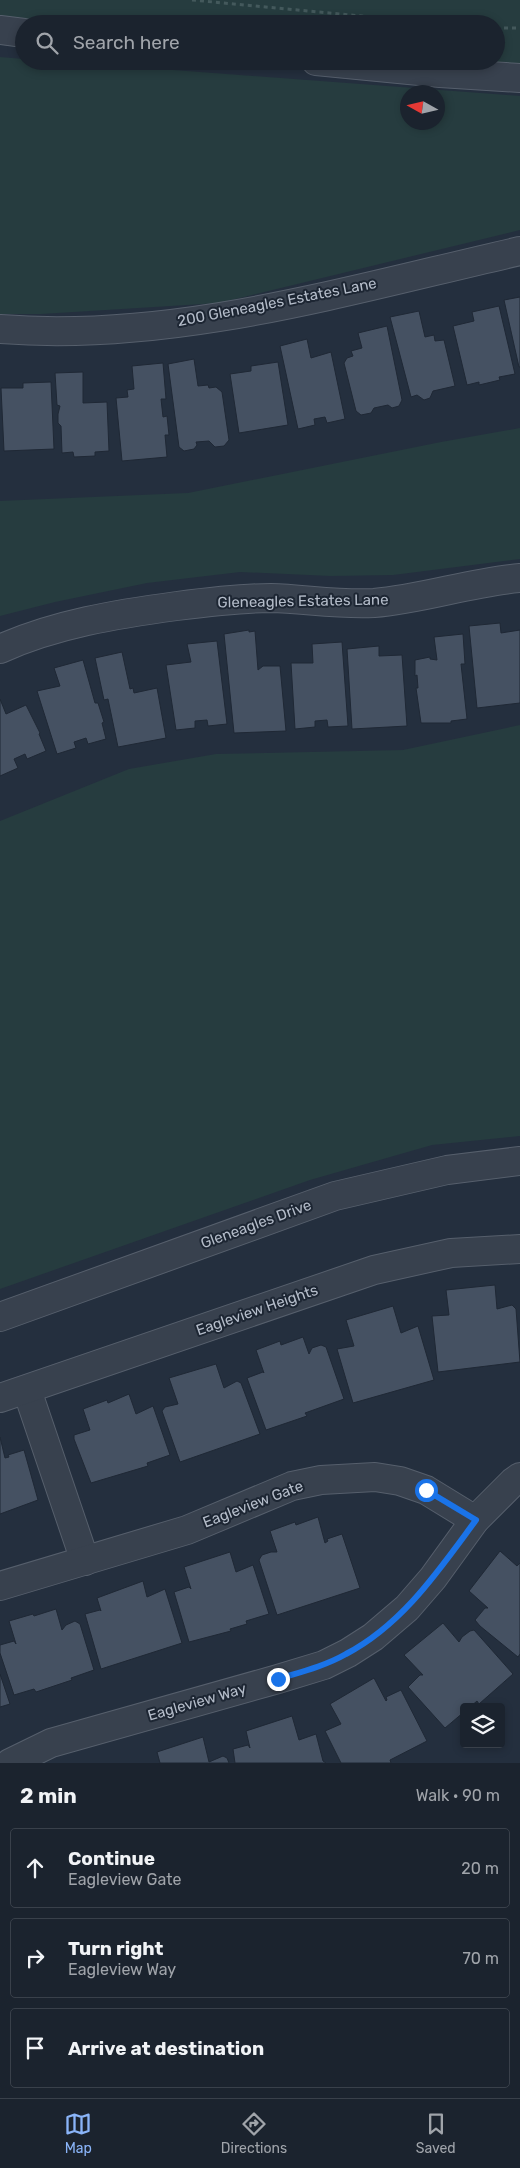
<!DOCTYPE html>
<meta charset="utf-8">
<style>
:root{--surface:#1b232e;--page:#282f3a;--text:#f1f3f6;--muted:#a0a4aa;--line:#39404a;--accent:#8ab4f8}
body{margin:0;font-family:Rubik,sans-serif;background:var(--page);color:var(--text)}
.controls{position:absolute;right:15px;bottom:15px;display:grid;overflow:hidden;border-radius:5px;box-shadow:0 2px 8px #0003}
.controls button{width:45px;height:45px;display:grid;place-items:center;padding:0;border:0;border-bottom:1px solid var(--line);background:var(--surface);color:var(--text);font:25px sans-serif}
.compass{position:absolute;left:400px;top:85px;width:45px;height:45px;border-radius:50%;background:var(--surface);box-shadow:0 2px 8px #0003;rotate:278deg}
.stop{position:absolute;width:15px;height:15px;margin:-11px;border:4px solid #1a73e8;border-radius:50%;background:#fff}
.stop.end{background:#1a73e8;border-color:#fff;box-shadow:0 1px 5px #0008}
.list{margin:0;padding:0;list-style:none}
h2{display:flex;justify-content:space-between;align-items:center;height:65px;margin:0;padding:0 20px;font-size:21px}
h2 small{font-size:16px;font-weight:400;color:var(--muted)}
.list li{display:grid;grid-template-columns:32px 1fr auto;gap:15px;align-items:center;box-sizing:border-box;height:80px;margin:0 10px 10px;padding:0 10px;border:1px solid var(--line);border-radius:5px}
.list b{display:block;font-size:19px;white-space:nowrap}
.list p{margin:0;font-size:16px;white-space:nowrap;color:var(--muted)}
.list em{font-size:16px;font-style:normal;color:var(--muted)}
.icon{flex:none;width:28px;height:28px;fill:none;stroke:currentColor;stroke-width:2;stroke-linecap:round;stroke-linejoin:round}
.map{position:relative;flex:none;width:520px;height:1763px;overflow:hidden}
.search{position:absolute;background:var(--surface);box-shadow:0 2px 8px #0003;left:15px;right:15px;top:15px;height:55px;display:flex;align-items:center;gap:12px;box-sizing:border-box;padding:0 18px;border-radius:28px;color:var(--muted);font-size:19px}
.sheet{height:335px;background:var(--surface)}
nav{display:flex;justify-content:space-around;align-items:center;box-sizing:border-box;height:70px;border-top:1px solid var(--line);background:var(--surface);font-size:14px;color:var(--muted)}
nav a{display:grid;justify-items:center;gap:2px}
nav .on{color:var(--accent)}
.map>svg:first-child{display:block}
</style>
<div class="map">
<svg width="520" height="1763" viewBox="0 0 520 1763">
<rect width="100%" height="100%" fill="#242f3e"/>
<!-- green -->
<g fill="#263c3f" fill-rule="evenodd">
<path d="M 0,0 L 520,0 L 520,78 L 316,61 L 496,61 L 496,24 L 24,24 L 0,30 Z"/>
<path d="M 0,57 L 24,59 L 24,61 L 55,61 L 520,96 L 520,230 L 219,303 L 41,314 L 0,314 ZM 408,92 L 438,92 L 438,122 L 408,122 Z"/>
<path d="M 520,428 L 520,559 L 393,575 L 331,576 L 240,572 L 147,583 L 55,602 L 0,616 L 0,501 L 188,493 L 441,442 Z"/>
<path d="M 520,725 L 520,1136 L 432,1145 L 310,1180 L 0,1289 L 0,821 L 129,769 L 216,754 L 403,750 Z"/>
</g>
<!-- building -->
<g fill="#455162" stroke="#1f2835">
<path d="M 520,297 L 520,367 L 519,367 L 504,300 Z"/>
<path d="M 499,306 L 515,374 L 499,377 L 500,380 L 479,385 L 479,382 L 467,385 L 453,326 L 474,321 L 472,312 Z"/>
<path d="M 419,311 L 425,337 L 434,335 L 435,341 L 444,340 L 455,386 L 433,391 L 430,398 L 424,400 L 417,395 L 411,397 L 390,317 Z"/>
<path d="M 387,326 L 402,400 L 399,406 L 392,408 L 388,405 L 374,408 L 371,413 L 361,415 L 356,411 L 344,363 L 347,358 L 353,356 L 351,351 L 362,348 L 358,333 Z"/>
<path d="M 307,339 L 311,358 L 331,352 L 345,419 L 327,423 L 325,417 L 314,419 L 315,425 L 298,429 L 280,346 Z"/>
<path d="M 194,359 L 198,386 L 208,385 L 209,388 L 216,387 L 222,392 L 229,440 L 224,446 L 215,447 L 209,441 L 196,442 L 197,445 L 194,449 L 184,451 L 179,447 L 168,364 Z"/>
<path d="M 278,362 L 288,425 L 239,433 L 230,374 L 251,371 L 251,366 Z"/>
<path d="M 163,363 L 166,399 L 161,399 L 163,417 L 167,416 L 169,435 L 165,435 L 167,457 L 122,461 L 116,398 L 128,397 L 127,390 L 134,389 L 132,366 Z"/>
<path d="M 83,372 L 83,403 L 107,402 L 109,451 L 95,452 L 95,456 L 74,457 L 73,452 L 62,453 L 61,426 L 58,423 L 58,414 L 60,406 L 57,405 L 55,373 Z"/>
<path d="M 51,382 L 54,449 L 4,451 L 1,388 L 23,388 L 23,383 Z"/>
<path d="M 500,623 L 501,633 L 520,630 L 520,703 L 477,708 L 469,626 Z"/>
<path d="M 249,630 L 249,632 L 255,631 L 258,670 L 263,666 L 280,666 L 286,731 L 234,733 L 224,634 Z"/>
<path d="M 463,634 L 465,664 L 461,664 L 467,719 L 451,721 L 451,723 L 421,723 L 416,688 L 418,688 L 417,675 L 415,676 L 415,660 L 430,657 L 430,659 L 437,660 L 434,637 Z"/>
<path d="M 217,641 L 227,724 L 208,726 L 207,720 L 195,721 L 195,728 L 176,730 L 166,665 L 191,662 L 187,644 Z"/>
<path d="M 342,642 L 348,726 L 328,727 L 327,720 L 315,721 L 315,727 L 295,729 L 291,663 L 313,663 L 312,644 Z"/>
<path d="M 379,646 L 379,656 L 402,655 L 407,726 L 352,729 L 347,649 Z"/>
<path d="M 122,652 L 130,689 L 133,688 L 134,693 L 157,688 L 166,738 L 118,747 L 108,699 L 104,700 L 95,658 Z"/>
<path d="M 83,660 L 95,703 L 98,703 L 104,722 L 102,723 L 106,739 L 88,744 L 86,738 L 74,742 L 76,748 L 57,754 L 37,691 L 60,686 L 54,668 Z"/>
<path d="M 0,699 L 6,714 L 26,705 L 40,733 L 39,734 L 46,751 L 27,759 L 25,754 L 14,759 L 18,768 L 0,776 Z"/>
<path d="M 495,1285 L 497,1309 L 512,1305 L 516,1309 L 520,1362 L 438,1372 L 432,1316 L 449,1315 L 446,1290 Z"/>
<path d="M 393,1306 L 401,1333 L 418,1326 L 434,1380 L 353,1403 L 337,1349 L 354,1346 L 346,1320 Z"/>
<path d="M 303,1337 L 309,1354 L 312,1348 L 321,1345 L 326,1347 L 344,1399 L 305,1413 L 307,1416 L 266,1430 L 247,1378 L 263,1372 L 264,1373 L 256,1350 L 280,1341 L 281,1345 Z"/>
<path d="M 216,1364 L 224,1388 L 237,1381 L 241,1383 L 260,1434 L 180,1462 L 162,1411 L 165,1407 L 178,1404 L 169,1378 Z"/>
<path d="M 129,1394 L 136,1414 L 153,1406 L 170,1455 L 147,1463 L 148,1466 L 91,1483 L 74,1439 L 74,1435 L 90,1430 L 83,1409 L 107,1400 L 108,1403 Z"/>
<path d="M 0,1437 L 5,1458 L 9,1457 L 8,1455 L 24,1450 L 38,1500 L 0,1514 Z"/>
<path d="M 318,1517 L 325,1543 L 328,1541 L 327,1539 L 342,1534 L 360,1588 L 277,1615 L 259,1560 L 262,1555 L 271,1552 L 277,1552 L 270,1531 L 295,1522 L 296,1525 Z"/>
<path d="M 500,1551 L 517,1566 L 520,1563 L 520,1654 L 518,1657 L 480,1626 L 475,1620 L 485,1608 L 488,1608 L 469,1591 Z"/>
<path d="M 230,1552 L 236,1572 L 253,1565 L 269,1614 L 246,1621 L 247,1624 L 230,1629 L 231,1631 L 189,1642 L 174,1592 L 189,1587 L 191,1589 L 184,1567 Z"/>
<path d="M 143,1581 L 147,1597 L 165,1589 L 182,1643 L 101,1669 L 85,1614 L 100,1610 L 101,1611 L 97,1598 Z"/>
<path d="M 56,1609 L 62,1630 L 66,1625 L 75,1621 L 80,1624 L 94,1670 L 71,1678 L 72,1680 L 36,1692 L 34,1689 L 14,1695 L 0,1653 L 0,1645 L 14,1641 L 16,1644 L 9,1621 L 33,1614 L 34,1616 Z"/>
<path d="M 443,1623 L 459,1642 L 462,1637 L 470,1631 L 474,1630 L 513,1674 L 479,1704 L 477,1701 L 470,1707 L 464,1707 L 464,1712 L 445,1728 L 408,1687 L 420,1675 L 423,1675 L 404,1655 Z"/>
<path d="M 0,1674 L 10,1704 L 0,1707 Z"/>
<path d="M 374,1678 L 386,1701 L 387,1700 L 386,1697 L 401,1690 L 427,1741 L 390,1760 L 391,1763 L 341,1763 L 325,1731 L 341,1724 L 330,1704 Z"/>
<path d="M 292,1716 L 299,1740 L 316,1734 L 323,1761 L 326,1763 L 235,1763 L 233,1749 L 248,1745 L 250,1748 L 246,1731 Z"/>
<path d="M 203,1737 L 209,1762 L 223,1756 L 227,1758 L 229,1763 L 160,1763 L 157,1752 Z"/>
</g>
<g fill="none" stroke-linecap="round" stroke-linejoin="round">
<!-- minor casing -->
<g stroke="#565f6c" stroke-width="30">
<g id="minor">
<path d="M 0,329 C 174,343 352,289 520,251"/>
<path d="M 0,649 C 55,624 117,614 177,606 C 208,602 240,598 271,598 C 305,599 340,605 374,603 C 423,599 471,582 520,578"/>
<path d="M 27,1390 L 85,1561"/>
<path d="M 0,1398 L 374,1270 L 451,1253 L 520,1249"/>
<path d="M 0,1586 L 187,1530 L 292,1486 L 321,1480 L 375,1477 L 400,1481 L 426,1490 L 475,1520"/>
<path d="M 10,1763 L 51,1743 L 278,1679 L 324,1665 L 348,1653 L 373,1637 L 407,1608 L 433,1578 L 475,1520 L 513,1482 L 520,1477"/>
</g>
</g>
<!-- tertiary casing -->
<g stroke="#565f6c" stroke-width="30">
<g id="tertiary">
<path d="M 0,30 L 24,33"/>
<path d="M 316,61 L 440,73 L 520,78"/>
<path d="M 0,1317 L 335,1196 L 447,1170 L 520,1161"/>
</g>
</g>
<!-- path -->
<g stroke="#44595c" stroke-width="3" stroke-dasharray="4 4" stroke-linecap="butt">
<path d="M 192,0 L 446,24"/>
<path d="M 496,28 L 520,28"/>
</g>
<!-- minor -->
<use href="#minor" stroke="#38414e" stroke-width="28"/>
<!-- tertiary -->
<use href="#tertiary" stroke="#38414e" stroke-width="28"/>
</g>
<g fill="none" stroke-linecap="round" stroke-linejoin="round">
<!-- route -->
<path stroke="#1a73e8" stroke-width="6" d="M 278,1679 C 301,1672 325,1666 346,1654 C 403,1624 439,1570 476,1520 L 426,1490"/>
</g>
<g text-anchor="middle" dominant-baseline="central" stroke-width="4" stroke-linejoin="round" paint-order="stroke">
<!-- street labels -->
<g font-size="15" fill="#b4bcc9" stroke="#1d2633">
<text transform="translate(277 302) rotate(-11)">200 Gleneagles Estates Lane</text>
<text transform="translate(303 601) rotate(-1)">Gleneagles Estates Lane</text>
<text transform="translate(256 1224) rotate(-20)">Gleneagles Drive</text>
<text transform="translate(257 1310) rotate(-19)">Eagleview Heights</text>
<text transform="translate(253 1504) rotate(-21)">Eagleview Gate</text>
<text transform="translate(197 1702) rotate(-16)">Eagleview Way</text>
</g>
</g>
</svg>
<div class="controls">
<button><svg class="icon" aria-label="layers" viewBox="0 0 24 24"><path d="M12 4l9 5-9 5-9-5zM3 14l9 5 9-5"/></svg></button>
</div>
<svg class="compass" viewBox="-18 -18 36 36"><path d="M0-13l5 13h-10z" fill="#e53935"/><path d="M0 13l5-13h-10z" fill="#a0a4aa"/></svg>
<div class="stop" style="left:426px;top:1490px"></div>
<div class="stop end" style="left:278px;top:1679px"></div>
<div class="search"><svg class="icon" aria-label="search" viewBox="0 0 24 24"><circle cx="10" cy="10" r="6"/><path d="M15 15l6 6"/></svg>Search here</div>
</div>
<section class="sheet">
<h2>2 min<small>Walk · 90 m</small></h2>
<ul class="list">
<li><svg class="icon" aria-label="ahead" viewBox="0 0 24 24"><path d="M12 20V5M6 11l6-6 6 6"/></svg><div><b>Continue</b><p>Eagleview Gate</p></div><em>20 m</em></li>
<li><svg class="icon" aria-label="right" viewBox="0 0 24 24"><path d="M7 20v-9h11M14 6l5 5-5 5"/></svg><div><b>Turn right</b><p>Eagleview Way</p></div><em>70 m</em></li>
<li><svg class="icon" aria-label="arrive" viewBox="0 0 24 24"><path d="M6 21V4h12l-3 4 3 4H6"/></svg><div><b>Arrive at destination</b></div></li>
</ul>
</section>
<nav>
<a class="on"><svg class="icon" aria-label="map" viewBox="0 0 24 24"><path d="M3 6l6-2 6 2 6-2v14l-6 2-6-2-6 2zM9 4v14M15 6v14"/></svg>Map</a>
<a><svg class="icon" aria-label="directions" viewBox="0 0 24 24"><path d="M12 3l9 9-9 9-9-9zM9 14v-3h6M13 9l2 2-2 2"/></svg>Directions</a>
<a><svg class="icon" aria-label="saved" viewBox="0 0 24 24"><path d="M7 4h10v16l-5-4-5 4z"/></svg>Saved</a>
</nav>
